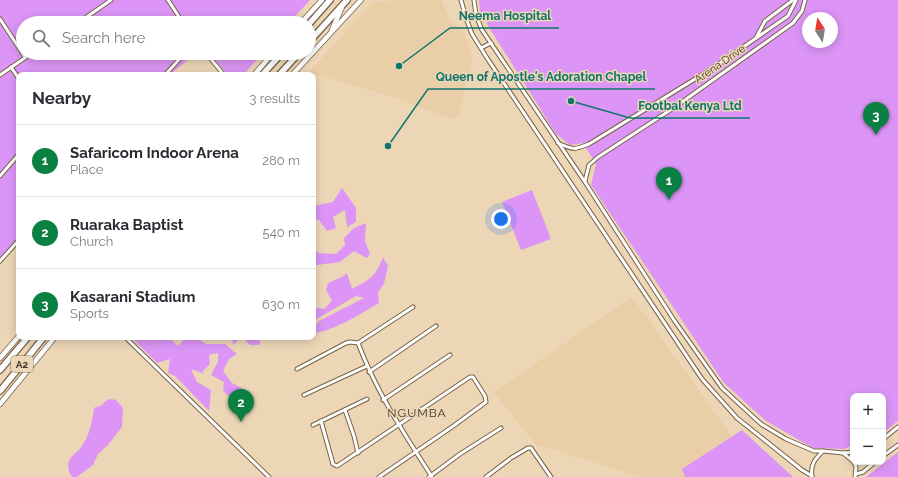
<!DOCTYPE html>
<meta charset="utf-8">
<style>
:root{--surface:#fff;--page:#f7f7f7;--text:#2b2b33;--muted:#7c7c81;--line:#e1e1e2;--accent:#0b8043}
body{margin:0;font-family:Raleway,sans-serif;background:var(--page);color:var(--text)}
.controls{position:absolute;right:12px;bottom:12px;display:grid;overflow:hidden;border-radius:8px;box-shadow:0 2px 10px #0003}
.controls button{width:36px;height:36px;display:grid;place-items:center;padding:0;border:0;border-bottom:1px solid var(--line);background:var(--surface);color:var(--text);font:20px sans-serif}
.compass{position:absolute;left:802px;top:12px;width:36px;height:36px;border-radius:50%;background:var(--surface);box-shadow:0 2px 10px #0003;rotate:348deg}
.you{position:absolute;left:501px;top:219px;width:14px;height:14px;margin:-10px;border:3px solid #fff;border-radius:50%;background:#1a73e8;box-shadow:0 0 0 6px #1a73e833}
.badge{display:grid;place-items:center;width:26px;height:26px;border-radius:50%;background:var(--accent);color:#fff;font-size:13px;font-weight:700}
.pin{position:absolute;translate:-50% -33px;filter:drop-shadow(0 1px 2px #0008)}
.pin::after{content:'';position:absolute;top:21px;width:14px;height:12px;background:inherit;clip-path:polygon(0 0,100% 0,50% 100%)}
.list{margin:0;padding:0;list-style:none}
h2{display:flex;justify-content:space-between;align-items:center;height:52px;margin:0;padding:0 16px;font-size:17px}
h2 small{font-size:13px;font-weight:400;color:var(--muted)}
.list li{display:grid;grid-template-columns:26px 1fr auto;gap:12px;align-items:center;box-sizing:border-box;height:72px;padding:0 16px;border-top:1px solid var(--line)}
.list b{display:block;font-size:15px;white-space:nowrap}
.list p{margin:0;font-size:13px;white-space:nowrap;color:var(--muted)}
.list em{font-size:13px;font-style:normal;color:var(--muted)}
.icon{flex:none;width:22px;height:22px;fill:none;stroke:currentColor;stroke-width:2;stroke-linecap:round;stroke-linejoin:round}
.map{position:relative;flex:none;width:898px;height:477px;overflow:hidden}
.search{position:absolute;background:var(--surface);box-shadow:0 2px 10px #0003;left:16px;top:16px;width:300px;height:44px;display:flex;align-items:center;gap:10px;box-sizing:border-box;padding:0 14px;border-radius:22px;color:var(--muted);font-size:15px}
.panel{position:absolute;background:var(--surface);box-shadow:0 2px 10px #0003;left:16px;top:72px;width:300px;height:268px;border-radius:8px}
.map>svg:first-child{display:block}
</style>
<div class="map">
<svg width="898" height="477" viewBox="0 0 898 477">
<rect width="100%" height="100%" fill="#edd6b6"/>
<!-- built -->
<g fill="#eacea7">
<path d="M 393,0 L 441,0 L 450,20 L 464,32 L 468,43 L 472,59 L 459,114 L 452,119 L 396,98 L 309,72 L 371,4 Z"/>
<path d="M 632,297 L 761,477 L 640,477 L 535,444 L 494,392 Z"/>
</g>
<!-- green -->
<g fill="#dc95f6" fill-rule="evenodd">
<path d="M 0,0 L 310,0 L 289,23 L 23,23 L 23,53 L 197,53 L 169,75 L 19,75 L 19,242 L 0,264 Z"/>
<path d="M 479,0 L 898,0 L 898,421 L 883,433 L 883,396 L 853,396 L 853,445 L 844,449 L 813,448 L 766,421 L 724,383 L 591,185 L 596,164 L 583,143 L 570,145 L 556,134 L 487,24 L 486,14 L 480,12 ZM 808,18 L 832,18 L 832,42 L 808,42 Z"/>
<path d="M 209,53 L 263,53 L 243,75 L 228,75 Z"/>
<path d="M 342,188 L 356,208 L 356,222 L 347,227 L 345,210 L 333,217 L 336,228 L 327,231 L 319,220 L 313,221 L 313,206 L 333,202 Z"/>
<path d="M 532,190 L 551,239 L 521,250 L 502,202 Z"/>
<path d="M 366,223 L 365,241 L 370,254 L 367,258 L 354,251 L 340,262 L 317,265 L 313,268 L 313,246 L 318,253 L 336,254 L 345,245 L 344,238 L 354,228 Z"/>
<path d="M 383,257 L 388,266 L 384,284 L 378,292 L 379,303 C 364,312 330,333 313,333 L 313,329 L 319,321 L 364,298 L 356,296 L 315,320 L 313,319 L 313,307 L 324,309 L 332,301 L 326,290 L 328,283 L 342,277 L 347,273 L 352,289 C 370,279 375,278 383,257 Z"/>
<path d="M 131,337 L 169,337 L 178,346 L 186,337 L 196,337 L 206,344 L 225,344 L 237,354 L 229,359 L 223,371 L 232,383 L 245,390 L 237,403 L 223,391 L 224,382 L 211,375 L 218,362 L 218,353 L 209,355 L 210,364 L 202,372 L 204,374 L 191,369 L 197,382 L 211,390 L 209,411 L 175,376 L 168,373 L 170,359 L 157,363 Z"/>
<path d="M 232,337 L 261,337 L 259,345 L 250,345 L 242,337 L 233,345 Z"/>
<path d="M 111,399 L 116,400 L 123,408 L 122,427 L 108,445 L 98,454 L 93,465 L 77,477 L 72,477 C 69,472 66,465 70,459 C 72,455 76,453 79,450 C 89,438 92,423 94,408 C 97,406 99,407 102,405 C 105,402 106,400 111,399 Z"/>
<path d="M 742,430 L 793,477 L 685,477 L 682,469 Z"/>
<path d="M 898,452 L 898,477 L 866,477 Z"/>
</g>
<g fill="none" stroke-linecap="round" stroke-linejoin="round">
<!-- minor casing -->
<g stroke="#766245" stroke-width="5">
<g id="minor">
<path d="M 168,0 L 183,23"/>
<path d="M 461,0 L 466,18 L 472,34 L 487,58 L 702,379 L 737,418 L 802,470 L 812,476"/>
<path d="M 474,0 L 476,15 L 482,30 L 585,182 L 674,320 L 722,388 L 761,424 L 786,439 L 814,451 L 823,451"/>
<path d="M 0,19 L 25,57"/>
<path d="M 78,23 L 111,0"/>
<path d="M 756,38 L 765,21 L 793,0"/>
<path d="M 481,48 L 491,43"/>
<path d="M 206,53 L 224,75"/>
<path d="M 11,67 L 19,79"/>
<path d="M 0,75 L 32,53"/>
<path d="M 165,75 L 185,53"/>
<path d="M 558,143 C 573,150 574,150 589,144 L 713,68 L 775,25 L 788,16 L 796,0"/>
<path d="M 0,176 L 19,154"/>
<path d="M 585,181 L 589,165 L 598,157 L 675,107 L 793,23 L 802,11 L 805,0"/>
<path d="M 0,261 L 19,240"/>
<path d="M 125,337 L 269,477"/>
<path d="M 358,343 C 377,393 403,432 432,477"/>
<path d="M 297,369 L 346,343 L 350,342 L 358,343 L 413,307"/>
<path d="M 369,372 L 436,326"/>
<path d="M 304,395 L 367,366"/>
<path d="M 383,400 L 450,355"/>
<path d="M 345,410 L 354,436 L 358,453"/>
<path d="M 321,421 L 333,464 L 337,466 L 470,377 L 473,377 L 485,396 L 486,402 L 452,427 L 379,477"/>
<path d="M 313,425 L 367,399"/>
<path d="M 883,439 L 898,427"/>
<path d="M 843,453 L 853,452"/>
<path d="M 883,456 L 898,445"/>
<path d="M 854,462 L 856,467 L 855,477"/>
<path d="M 856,474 L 863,472 L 875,462"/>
<path d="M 812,476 C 810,465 815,459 823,451 L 843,453 L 853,461"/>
<path d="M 429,477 L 460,454 L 501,428"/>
<path d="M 486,477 L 511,458 L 528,448 L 531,448 L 533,451 L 551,477"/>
</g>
</g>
<!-- secondary casing -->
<g stroke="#766245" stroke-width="6">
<g id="secondary">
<path d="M 301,23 L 322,0"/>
<path d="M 332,30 L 342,7"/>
<path d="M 254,75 L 273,53"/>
<path d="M 292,75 L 361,0"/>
<path d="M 0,358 L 19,336"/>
<path d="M 0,404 L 55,337"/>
</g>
</g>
<!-- trunk casing -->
<g stroke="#766245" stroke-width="8">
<g id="trunk">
<path d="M 309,24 L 330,0"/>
<path d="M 309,42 L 347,0"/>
<path d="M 262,75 L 282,53"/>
<path d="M 279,75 L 299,53"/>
<path d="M 0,370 L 28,337"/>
<path d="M 0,391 L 44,337"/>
</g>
</g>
<!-- minor -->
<use href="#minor" stroke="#fff" stroke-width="3"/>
<!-- secondary -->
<use href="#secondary" stroke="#fff" stroke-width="4.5"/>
<!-- trunk -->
<use href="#trunk" stroke="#fff" stroke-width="5.5"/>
</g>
<g text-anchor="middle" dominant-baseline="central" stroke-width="3" stroke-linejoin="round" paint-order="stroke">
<!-- shield labels -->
<rect fill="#edd6b6" stroke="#756755" stroke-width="1" x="11" y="356" width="22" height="16" rx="3"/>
<g font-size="10" font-weight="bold" fill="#41382b">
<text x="22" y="364">A2</text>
</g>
<!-- street labels -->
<g font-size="11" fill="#41382b" stroke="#edd6b6">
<text transform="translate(720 64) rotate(-35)">Arena Drive</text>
</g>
<!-- neighbourhood labels -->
<g font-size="12" letter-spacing="1" fill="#41382b" stroke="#edd6b6">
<text x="417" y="413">NGUMBA</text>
</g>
</g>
<!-- callouts -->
<path fill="none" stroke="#0f766e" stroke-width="1.5" d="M399 66L450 28H559M388 146L428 89H655M571 101L630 118H750"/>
<g fill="#0f766e" stroke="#edd6b6" stroke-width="1.5">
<circle cx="399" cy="66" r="4"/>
<circle cx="388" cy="146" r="4"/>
<circle cx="571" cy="101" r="4"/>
</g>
<g font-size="12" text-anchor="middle" font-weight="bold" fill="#0f766e" stroke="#edd6b6" stroke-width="3" stroke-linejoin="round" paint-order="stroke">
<text x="505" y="20">Neema Hospital</text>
<text x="541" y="81">Queen of Apostle's Adoration Chapel</text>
<text x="690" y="110">Footbal Kenya Ltd</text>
</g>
</svg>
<div class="controls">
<button>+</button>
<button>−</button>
</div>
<svg class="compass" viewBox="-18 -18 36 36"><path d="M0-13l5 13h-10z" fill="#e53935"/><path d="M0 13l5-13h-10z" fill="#7c7c81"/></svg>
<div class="you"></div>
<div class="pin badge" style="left:669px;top:200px">1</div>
<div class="pin badge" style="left:241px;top:422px">2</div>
<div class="pin badge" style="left:876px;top:135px">3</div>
<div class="search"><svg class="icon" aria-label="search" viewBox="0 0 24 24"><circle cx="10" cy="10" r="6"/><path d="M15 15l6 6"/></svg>Search here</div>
<section class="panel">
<h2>Nearby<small>3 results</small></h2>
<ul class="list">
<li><span class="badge">1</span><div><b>Safaricom Indoor Arena</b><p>Place</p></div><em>280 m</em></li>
<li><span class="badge">2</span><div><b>Ruaraka Baptist</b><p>Church</p></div><em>540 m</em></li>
<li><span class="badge">3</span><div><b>Kasarani Stadium</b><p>Sports</p></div><em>630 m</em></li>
</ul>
</section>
</div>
